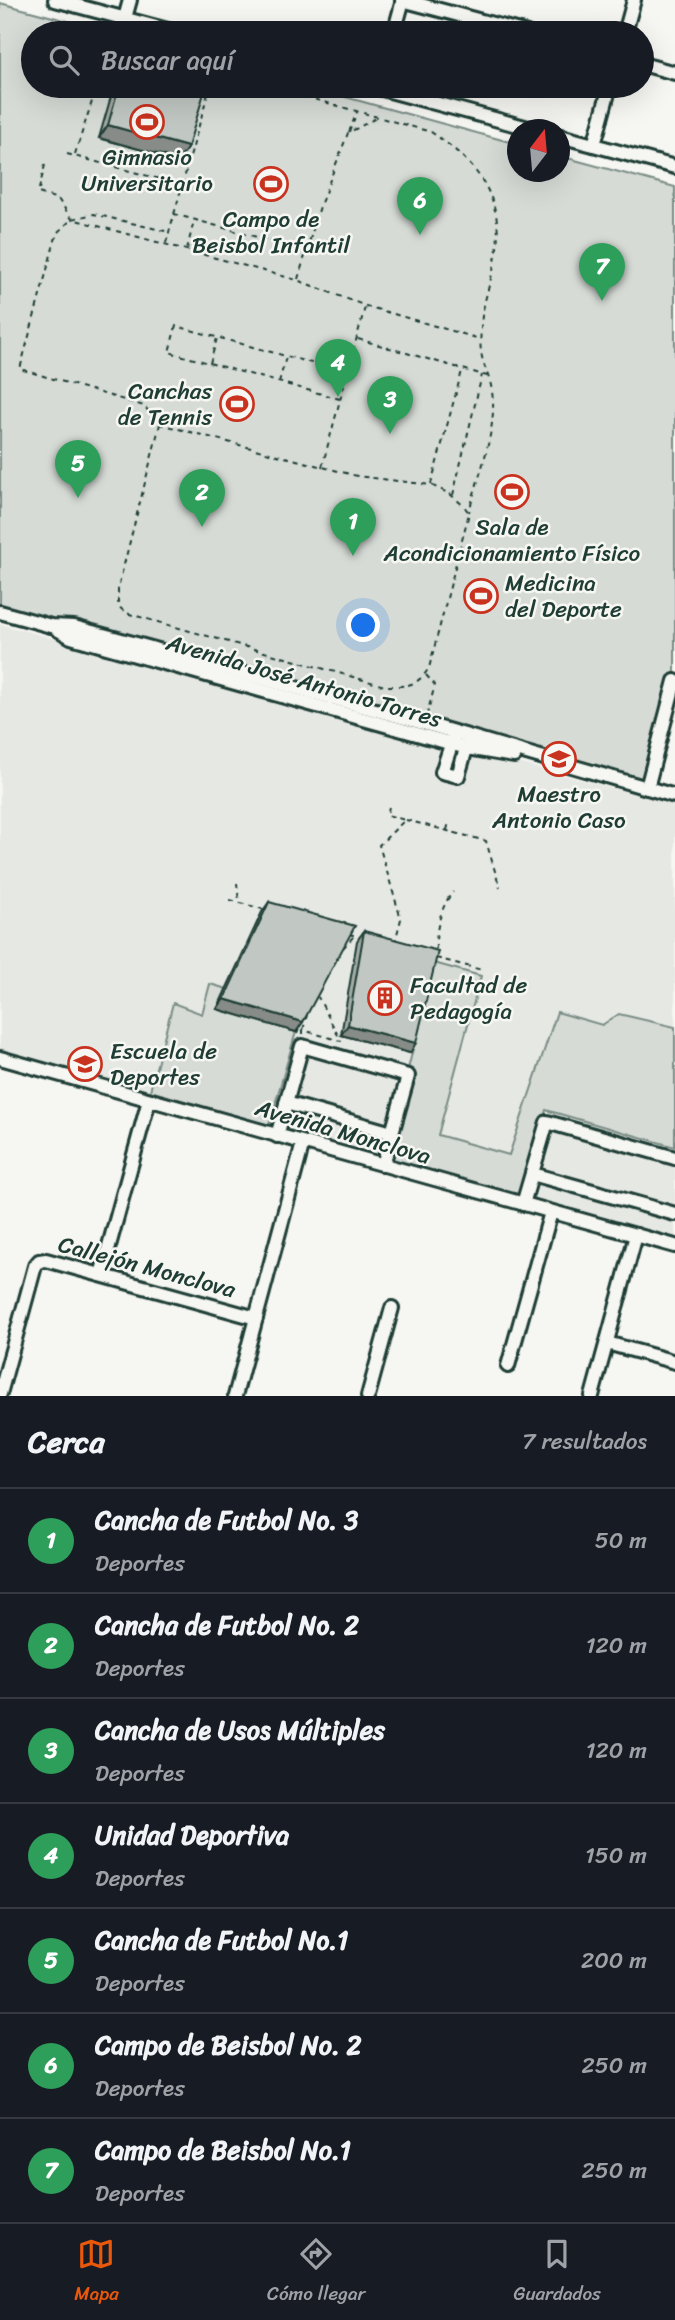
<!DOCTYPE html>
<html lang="es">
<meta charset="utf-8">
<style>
:root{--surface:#171b24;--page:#242831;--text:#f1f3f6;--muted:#9ea1a6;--line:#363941;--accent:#ea580c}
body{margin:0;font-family:Sriracha,sans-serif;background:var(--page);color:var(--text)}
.compass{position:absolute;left:507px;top:119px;width:63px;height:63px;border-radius:50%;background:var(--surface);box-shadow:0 7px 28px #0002;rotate:16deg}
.you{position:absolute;left:364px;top:626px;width:24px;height:24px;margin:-18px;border:5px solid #fff;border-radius:50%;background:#1a73e8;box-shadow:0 0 0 10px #1a73e833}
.badge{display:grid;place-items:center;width:46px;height:46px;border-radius:50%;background:var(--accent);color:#fff;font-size:23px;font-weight:700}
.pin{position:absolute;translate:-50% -58px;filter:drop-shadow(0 2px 4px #0008)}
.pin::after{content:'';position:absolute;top:37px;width:24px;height:21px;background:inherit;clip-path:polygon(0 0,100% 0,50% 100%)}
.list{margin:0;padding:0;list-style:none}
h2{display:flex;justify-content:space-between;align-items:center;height:91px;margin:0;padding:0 28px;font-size:30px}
h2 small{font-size:23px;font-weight:400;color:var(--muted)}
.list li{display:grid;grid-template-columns:46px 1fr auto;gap:21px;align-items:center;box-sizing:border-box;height:105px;padding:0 28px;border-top:2px solid var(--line)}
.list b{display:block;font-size:26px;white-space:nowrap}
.list p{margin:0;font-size:23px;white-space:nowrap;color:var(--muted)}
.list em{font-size:23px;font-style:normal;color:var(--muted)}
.icon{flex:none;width:38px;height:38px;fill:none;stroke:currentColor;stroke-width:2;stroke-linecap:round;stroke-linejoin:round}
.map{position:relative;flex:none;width:675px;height:1396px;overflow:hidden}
.search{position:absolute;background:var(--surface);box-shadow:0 7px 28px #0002;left:21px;right:21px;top:21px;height:77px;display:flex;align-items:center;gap:18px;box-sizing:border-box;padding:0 24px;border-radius:38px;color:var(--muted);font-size:26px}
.sheet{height:826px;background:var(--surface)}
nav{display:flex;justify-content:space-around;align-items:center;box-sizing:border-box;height:98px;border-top:2px solid var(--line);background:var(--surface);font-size:19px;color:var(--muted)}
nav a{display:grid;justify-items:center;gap:4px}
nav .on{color:var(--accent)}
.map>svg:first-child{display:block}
</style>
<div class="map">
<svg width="675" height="1396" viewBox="0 0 675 1396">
<rect width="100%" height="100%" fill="#f6f6f2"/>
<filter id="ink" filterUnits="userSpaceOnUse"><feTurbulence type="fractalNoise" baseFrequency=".0143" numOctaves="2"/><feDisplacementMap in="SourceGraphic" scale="14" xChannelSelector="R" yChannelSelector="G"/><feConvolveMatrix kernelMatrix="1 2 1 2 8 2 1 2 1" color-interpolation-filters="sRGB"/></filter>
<g filter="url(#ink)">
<!-- built -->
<path fill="#e6e8e4" d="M 0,624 L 675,805 L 675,1241 L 269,1125 L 302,1011 L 210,985 L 202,1014 L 173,1004 L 150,1091 L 0,1049 Z"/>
<!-- green -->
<g fill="#d6dbd6" stroke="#7a8c85" stroke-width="2">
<path d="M 0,3 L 113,33 L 33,33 L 33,86 L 305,86 L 517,144 L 518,172 L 560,172 L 560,156 L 675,187 L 675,677 L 646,787 L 240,671 L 0,605 Z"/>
<path d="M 434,963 L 481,976 L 438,1135 L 509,1155 L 557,1012 L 602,1025 L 619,1014 L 675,1027 L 675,1147 L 546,1110 L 520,1197 L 386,1159 Z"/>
<path d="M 210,984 L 302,1011 L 269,1125 L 150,1091 L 173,1003 L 202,1014 Z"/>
</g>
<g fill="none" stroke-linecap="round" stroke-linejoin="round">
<!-- minor casing -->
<g stroke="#1f3d34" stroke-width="18">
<g id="minor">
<path d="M 55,0 L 179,33"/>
<path d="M 402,0 L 527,33"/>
<path d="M 125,18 L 130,0"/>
<path d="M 394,33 L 403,0"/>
<path d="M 625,33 L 634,0"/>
<path d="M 642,64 L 675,73"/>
<path d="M 371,86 L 536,130"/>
<path d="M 560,136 L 675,167"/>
<path d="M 594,145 L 610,86"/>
<path d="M 0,612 L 51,626 L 74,627 L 195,660 L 430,725 L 675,796"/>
<path d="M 57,629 L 71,637 L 467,748 L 514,756"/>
<path d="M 453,739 L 442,772 L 458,776 L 468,742"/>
<path d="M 647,788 L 675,681"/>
<path d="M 0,1058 L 675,1246"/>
<path d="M 286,1103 L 392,1133"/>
<path d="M 277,1136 L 302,1046 L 408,1076 L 383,1165"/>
<path d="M 532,1174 L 675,1214"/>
<path d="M 523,1204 L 547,1122 L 675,1158"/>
<path d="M 101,1275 L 149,1100"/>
<path d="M 607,1343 L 675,1362"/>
<path d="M 508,1366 L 551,1212"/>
<path d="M 0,1394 L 35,1266 L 39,1261 L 46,1260 L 256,1318"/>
<path d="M 235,1396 L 303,1143"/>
<path d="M 368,1396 L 392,1308"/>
<path d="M 592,1396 L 636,1235"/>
</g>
</g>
<!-- path -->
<g stroke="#1f3d34" stroke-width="2" stroke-dasharray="5 5" stroke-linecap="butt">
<path d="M 267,86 L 431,132 C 479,164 507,201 495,261 C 491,283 481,307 481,329 C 480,340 480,351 483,361 C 486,372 491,381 492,392 C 498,429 478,476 469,512"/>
<path d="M 349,132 L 357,112"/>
<path d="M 67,154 L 167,181"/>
<path d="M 75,154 L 97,86"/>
<path d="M 45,165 L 38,193 L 58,199 L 72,219 L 297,280 L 366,306 L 480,339"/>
<path d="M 174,214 L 304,250"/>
<path d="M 166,243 L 210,86"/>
<path d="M 187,249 L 194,221"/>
<path d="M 298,279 L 321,203 L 348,133 L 376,118"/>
<path d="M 358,339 L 487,376"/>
<path d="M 210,363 L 217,338"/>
<path d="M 279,382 L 286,357"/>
<path d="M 340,399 L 169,352 L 176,326 L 348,373"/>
<path d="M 160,424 L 118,588 L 118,606 L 126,613 L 385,686 C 406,686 416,688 429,668 L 469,513 L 464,506 L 450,494 L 431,485 L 357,476 L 160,424 L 144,406 L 20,369 L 57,233 L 72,219 L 94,214 L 169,232"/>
<path d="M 322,467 L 365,307"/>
<path d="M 431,484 L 462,371"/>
<path d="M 453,495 L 482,375"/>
<path d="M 426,675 L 435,685 L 427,714"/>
<path d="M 389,807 L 387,815 L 405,820 L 379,845 L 401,919 L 395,942"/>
<path d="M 406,820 L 486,841 L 500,888"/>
<path d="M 447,830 L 449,822"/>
<path d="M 237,883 L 239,902"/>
<path d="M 230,900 L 266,910"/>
<path d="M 349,934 L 360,937"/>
<path d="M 343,948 L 354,936"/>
<path d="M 436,949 C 435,932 441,905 453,892"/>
<path d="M 436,958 L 482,970"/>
<path d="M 297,1034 L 299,1029 L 303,1030 L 307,1015"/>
<path d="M 303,1034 L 303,1030 L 341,1041 L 318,997"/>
</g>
<!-- minor -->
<use href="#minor" stroke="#f6f6f2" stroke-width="12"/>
</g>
<!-- wall -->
<g fill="#a6aca8" stroke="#1f3d34" stroke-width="2">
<path d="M 114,86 L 178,86 L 188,147 L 179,160 L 99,138 Z"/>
<path d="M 269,902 L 296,1032 L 217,1009 L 262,912 Z"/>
<path d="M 364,931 L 410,1053 L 341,1035 L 357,941 Z"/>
</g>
<!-- shaded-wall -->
<g fill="#878c88" stroke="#1f3d34" stroke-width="2">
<path d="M 108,125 L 188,147 L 179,160 L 99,138 Z"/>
<path d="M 224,999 L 303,1022 L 296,1032 L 217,1009 Z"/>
<path d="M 348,1025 L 416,1043 L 410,1053 L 341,1035 Z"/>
</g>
<!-- building -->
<g fill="#c1c8c3" stroke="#1f3d34" stroke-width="2">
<path d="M 119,86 L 178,86 L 204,93 L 188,147 L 108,125 Z"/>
<path d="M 269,902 L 355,926 L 303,1022 L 224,999 Z"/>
<path d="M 364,931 L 438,951 L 416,1043 L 348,1025 Z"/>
</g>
</g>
<!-- icons -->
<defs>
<g id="stadium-ring" transform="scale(1.75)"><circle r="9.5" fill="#f6f6f2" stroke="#c8321e" stroke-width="1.5"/><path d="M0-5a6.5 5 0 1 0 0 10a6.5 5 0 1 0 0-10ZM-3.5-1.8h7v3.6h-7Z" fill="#c8321e"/></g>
<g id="school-ring" transform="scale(1.75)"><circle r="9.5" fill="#f6f6f2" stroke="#c8321e" stroke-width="1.5"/><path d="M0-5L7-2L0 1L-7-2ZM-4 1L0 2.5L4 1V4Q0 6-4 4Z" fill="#c8321e"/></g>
<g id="building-ring" transform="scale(1.75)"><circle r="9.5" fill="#f6f6f2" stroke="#c8321e" stroke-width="1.5"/><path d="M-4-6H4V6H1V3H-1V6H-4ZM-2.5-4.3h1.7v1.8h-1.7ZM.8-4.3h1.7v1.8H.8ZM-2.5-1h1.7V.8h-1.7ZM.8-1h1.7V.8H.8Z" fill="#c8321e"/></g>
<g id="university-ring" transform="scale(1.75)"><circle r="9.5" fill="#f6f6f2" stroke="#c8321e" stroke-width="1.5"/><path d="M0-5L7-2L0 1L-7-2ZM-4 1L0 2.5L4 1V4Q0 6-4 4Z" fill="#c8321e"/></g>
</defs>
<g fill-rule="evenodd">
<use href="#stadium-ring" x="147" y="122"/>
<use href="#stadium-ring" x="271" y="184"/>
<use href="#stadium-ring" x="237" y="404"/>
<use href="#stadium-ring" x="512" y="492"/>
<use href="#stadium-ring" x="481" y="596"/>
<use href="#school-ring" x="559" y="759"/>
<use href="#building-ring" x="385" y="998"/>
<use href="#university-ring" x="85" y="1064"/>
</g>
<g text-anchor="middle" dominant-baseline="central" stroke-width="5" stroke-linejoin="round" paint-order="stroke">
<!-- poi labels -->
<g font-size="23" fill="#1f3d34" stroke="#f6f6f2">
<text x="147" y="157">Gimnasio<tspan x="147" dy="26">Universitario</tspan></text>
<text x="271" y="219">Campo de<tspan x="271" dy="26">Beisbol Infantil</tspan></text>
<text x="212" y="391" text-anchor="end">Canchas<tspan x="212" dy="26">de Tennis</tspan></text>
<text x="512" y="527">Sala de<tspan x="512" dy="26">Acondicionamiento Físico</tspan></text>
<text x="505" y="583" text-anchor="start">Medicina<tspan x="505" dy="26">del Deporte</tspan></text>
<text x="559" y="794">Maestro<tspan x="559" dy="26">Antonio Caso</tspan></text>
<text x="410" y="985" text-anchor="start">Facultad de<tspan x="410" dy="26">Pedagogía</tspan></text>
<text x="110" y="1051" text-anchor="start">Escuela de<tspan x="110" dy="26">Deportes</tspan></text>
</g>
<!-- street labels -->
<g font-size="23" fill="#1f3d34" stroke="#f6f6f2">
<text transform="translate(304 681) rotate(16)">Avenida José Antonio Torres</text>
<text transform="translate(343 1132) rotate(16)">Avenida Monclova</text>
<text transform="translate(147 1267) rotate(15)">Callejón Monclova</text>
</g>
</g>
</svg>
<svg class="compass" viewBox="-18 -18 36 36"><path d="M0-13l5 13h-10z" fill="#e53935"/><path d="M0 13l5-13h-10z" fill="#9ea1a6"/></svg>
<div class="you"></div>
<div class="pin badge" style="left:353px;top:556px;background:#2e9e5b">1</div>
<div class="pin badge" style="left:202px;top:527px;background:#2e9e5b">2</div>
<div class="pin badge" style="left:390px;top:434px;background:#2e9e5b">3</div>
<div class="pin badge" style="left:338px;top:397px;background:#2e9e5b">4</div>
<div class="pin badge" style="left:78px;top:498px;background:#2e9e5b">5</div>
<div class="pin badge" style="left:420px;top:235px;background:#2e9e5b">6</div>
<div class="pin badge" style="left:602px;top:301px;background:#2e9e5b">7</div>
<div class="search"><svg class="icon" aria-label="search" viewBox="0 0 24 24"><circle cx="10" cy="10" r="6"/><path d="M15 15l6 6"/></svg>Buscar aquí</div>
</div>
<section class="sheet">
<h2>Cerca<small>7 resultados</small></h2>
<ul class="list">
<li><span class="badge" style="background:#2e9e5b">1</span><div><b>Cancha de Futbol No. 3</b><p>Deportes</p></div><em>50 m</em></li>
<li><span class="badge" style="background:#2e9e5b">2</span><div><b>Cancha de Futbol No. 2</b><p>Deportes</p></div><em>120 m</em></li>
<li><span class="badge" style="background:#2e9e5b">3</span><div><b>Cancha de Usos Múltiples</b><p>Deportes</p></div><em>120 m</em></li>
<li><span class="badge" style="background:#2e9e5b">4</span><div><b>Unidad Deportiva</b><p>Deportes</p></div><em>150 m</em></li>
<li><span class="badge" style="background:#2e9e5b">5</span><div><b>Cancha de Futbol No.1</b><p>Deportes</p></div><em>200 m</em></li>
<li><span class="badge" style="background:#2e9e5b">6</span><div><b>Campo de Beisbol No. 2</b><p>Deportes</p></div><em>250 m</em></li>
<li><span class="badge" style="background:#2e9e5b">7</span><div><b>Campo de Beisbol No.1</b><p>Deportes</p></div><em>250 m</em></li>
</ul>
</section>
<nav>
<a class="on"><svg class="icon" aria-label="map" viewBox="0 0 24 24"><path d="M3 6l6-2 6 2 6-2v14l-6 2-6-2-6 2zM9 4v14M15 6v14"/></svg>Mapa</a>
<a><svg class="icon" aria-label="directions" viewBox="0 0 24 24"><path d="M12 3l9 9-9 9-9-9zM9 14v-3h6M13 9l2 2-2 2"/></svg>Cómo llegar</a>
<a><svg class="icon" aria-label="saved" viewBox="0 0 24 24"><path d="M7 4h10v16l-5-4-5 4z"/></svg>Guardados</a>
</nav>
